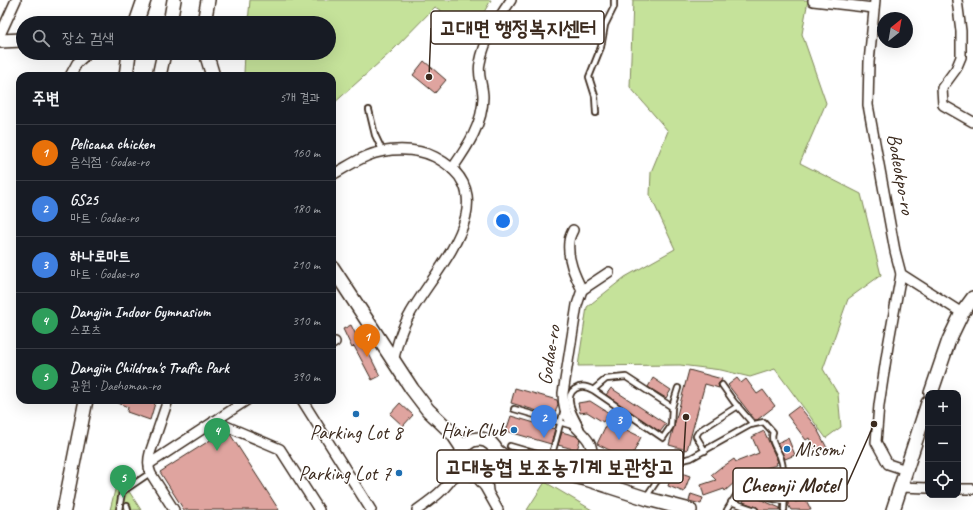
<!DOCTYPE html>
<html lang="ko">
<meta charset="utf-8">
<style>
:root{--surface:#171b24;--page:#242831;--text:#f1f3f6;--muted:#9ea1a6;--line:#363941;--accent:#1f6fb2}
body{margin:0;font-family:Caveat,"Poor Story",sans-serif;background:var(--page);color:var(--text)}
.controls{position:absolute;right:12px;bottom:12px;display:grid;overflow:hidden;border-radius:8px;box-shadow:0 4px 16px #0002}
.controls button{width:36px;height:36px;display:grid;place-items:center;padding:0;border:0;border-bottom:1px solid var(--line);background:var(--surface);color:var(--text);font:20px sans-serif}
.compass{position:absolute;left:877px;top:12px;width:36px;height:36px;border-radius:50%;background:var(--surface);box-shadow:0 4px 16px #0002;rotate:31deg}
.you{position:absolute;left:503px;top:221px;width:14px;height:14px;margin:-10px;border:3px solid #fff;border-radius:50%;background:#1a73e8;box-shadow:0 0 0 6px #1a73e833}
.badge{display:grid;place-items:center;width:26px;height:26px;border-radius:50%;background:var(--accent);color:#fff;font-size:13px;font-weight:700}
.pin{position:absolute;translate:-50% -33px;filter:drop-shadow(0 1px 2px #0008)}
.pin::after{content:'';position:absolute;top:21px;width:14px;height:12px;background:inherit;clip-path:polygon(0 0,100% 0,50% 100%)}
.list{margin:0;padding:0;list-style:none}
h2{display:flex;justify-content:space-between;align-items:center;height:52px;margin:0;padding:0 16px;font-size:17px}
h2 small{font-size:13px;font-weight:400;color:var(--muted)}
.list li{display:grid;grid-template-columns:26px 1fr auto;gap:12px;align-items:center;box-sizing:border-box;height:56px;padding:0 16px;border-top:1px solid var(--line)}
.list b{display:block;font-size:15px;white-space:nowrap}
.list p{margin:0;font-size:13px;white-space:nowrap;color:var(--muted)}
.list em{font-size:13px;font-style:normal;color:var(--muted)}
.icon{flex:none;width:22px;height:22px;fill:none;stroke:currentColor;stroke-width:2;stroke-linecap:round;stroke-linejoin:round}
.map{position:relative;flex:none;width:973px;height:510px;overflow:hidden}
.search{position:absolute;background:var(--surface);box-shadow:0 4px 16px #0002;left:16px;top:16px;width:320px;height:44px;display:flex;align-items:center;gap:10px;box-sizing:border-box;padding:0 14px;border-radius:22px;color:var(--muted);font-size:15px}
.panel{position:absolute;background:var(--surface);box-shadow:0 4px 16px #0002;left:16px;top:72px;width:320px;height:332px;border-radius:12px}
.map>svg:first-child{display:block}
</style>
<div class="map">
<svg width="973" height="510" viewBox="0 0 973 510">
<rect width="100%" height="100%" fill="#fff"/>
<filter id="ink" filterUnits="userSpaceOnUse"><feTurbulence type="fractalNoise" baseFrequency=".025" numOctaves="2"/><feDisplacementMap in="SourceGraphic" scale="8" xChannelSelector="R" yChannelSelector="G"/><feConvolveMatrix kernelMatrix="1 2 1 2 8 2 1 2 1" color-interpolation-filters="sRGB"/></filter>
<g filter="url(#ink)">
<!-- green -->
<g fill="#c5e29a" stroke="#80865c">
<path d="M 250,0 L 491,0 L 473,31 L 435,7 L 392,51 L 332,105 L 332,76 L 245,76 L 244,73 L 245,53 L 329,53 L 329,23 L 248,23 Z"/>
<path d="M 633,0 L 808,0 L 802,34 L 826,103 L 800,163 L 861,194 L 881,275 L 848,299 L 823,369 L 838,394 L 841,427 L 826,438 L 775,369 L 750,377 L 721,370 L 680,365 L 578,366 L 587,307 L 625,277 L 675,249 L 650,195 L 651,172 L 668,131 L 630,87 Z"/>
<path d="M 123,482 L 141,510 L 110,510 L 116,486 Z"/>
<path d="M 545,482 L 592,510 L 527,510 Z"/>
</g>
<!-- building -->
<g fill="#dfa49f" stroke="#3b2a1e">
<path d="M 424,61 L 446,80 L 435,93 L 413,75 Z"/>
<path d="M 351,325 L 362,347 L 365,346 L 380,376 L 372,380 L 354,346 L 352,348 L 343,329 Z"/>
<path d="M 689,370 L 722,379 L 721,381 L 718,384 L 719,388 L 705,384 L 687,450 L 669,445 Z"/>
<path d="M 653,378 L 671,390 L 666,398 L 648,387 Z"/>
<path d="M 737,378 L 741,383 L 746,379 L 757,394 L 763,390 L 775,406 L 757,420 L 755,420 L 728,385 Z"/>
<path d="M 515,388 L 557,400 L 558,404 L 554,416 L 511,403 Z"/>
<path d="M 611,388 L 666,424 L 660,432 L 606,395 Z"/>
<path d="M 110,400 L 156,400 L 150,420 L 127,412 L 128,407 Z"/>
<path d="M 590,401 L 609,413 L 603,422 L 587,412 L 580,413 L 578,403 Z"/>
<path d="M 400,403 L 413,415 L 403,426 L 390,414 Z"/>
<path d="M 799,406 L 819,431 L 818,431 L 827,448 L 817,453 L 809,438 L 806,440 L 787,415 Z"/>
<path d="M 511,416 L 555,429 L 551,444 L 506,431 Z"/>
<path d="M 608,421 L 641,437 L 630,460 L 597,444 Z"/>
<path d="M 764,431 L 778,462 L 776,463 L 777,465 L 766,468 L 767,471 L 757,474 L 780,486 L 778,491 L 769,494 L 743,486 L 735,482 L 725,491 L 724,489 L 704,496 L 701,485 L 716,480 L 711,475 L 721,467 L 721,468 L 734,459 L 736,462 L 759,453 L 752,437 Z"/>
<path d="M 223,432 L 230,434 L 279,510 L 184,510 L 160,472 Z"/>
<path d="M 562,432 L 576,436 L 580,440 L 577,450 L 558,445 Z"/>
<path d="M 788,438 L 795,455 L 785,459 L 777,443 Z"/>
<path d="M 673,470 L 690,476 L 684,492 L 668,486 Z"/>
<path d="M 691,494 L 703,498 L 701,504 L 689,501 Z"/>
<path d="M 746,495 L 757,498 L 780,508 L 780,510 L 759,510 L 757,507 L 743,502 Z"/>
<path d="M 793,498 L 795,502 L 806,500 L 811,510 L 791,510 L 788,505 L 788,499 Z"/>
</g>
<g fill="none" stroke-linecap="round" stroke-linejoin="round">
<!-- lane casing -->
<g stroke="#3b2a1e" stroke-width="8">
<g id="lane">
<path d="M 369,110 L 375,135 L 383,152"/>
<path d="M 596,113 L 595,96 L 589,77 L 601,47 L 605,25 L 614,7 L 614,0"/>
<path d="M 722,385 L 734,402 L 753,424"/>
<path d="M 672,407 L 678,388"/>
<path d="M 514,409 L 573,426"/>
<path d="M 581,428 C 576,418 562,397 575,389 C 581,385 588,387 593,390 L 663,438 L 671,426 L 672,407 L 626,377 L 606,379 L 593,390"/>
<path d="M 510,446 L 589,469"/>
<path d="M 705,451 L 696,436 L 699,431 L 738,406"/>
<path d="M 551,458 L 564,409"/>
<path d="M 646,497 L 669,463 L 691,458 L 750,425 L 764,422 L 773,432 C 770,441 776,447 780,456 C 786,473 785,492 784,510"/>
<path d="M 731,502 L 755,510"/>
<path d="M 127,506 L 128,510"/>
<path d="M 119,510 L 122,492 L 150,473"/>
<path d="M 727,510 L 740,489 L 770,498 L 784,501"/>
</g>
</g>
<!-- street casing -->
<g stroke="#3b2a1e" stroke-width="12">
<g id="street">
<path d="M 813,0 L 813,1 L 874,8"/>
<path d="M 875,0 L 869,62 L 868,105 L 895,251 L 901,274 L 962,313"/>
<path d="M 957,0 L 961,31 L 961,57 L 956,69 L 942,88 L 943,105 L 973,122"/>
<path d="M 0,35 L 16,0"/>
<path d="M 70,76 L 77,63 L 88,53"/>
<path d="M 452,169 C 467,147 483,124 483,97 C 483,85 477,74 480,63 C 484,40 498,19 511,0"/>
<path d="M 332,175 C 343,169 355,161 367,156 C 386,148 416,147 435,157 C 510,196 435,269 410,314 C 401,329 397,345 393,362"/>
<path d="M 573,230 C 571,234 569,238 569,242 C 567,259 575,276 582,290 L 577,305 L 563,393 C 563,403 564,412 570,420 C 579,433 594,439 592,457 C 591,464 588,472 586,479"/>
<path d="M 901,274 L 888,346 L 879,405 L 876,442 L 888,464 L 906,470"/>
<path d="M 582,290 L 609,272"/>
<path d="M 332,344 L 335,342"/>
<path d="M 168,400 L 150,453 C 148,460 148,467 151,474 L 174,510"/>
<path d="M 302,400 L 371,510"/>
<path d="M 214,421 L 280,449 L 319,510"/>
<path d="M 149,464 L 247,400"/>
<path d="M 475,475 L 485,487 L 498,510"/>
<path d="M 454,477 L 461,472 L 468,471"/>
<path d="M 900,487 L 928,488"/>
<path d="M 958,489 L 973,489"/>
<path d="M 488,491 L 487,482 L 489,472"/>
<path d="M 417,510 C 437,496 453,484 461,460"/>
</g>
</g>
<!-- secondary casing -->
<g stroke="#3b2a1e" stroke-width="16">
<g id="secondary">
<path d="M 136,23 L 144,0"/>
<path d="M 170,23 L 174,0"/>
<path d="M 204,23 L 208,0"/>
<path d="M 0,41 L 23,40"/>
<path d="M 206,53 L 213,76"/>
<path d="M 126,76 L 129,53"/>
<path d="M 159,76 L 164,53"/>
<path d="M 332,267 L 412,389 L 428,410 L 453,434 L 463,449"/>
<path d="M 931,393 L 949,340 L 962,313 L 973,298"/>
<circle cx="479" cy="457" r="18"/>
<path d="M 495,450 L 506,458 L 516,462 L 586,479 L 648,499 L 690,510"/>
<path d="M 64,510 L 86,400"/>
<path d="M 893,510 L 928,403"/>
</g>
</g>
<!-- lane -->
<use href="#lane" stroke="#fff" stroke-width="4.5"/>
<!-- street -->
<use href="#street" stroke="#fff" stroke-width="9"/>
<!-- secondary -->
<use href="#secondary" stroke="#fff" stroke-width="13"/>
</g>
</g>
<!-- markers -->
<g fill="#1f6fb2" stroke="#fff" stroke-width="1.5">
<circle cx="356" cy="414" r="4"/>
<circle cx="514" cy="430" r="4"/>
<circle cx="787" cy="449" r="4"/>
<circle cx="399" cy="473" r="4"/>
</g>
<g text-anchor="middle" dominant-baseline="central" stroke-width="3" stroke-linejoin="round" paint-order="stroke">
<!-- street labels -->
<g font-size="20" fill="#3b2a1e" stroke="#fff">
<text transform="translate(901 174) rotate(80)">Bodeokpo-ro</text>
<text transform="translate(549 355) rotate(-81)">Godae-ro</text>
</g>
<!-- poi labels -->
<g font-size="20" fill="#3b2a1e" stroke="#fff" text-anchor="end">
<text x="506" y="430">Hair Club</text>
<text x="356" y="432" text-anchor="middle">Parking Lot 8</text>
<text x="795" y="449" text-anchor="start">Misomi</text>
<text x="391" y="473">Parking Lot 7</text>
</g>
</g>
<!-- callouts -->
<path fill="none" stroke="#3b2a1e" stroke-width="1.5" d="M429 77L431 28M686 417L683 467M874 424L847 485"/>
<g fill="#3b2a1e" stroke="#fff" stroke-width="1.5">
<circle cx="429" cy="77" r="4"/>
<circle cx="686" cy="417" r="4"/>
<circle cx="874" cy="424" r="4"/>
</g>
<g fill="#fff" stroke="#3b2a1e" stroke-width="1.5">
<rect x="431" y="11" width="173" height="33" rx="4"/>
<rect x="437" y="450" width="246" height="33" rx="4"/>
<rect x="733" y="468" width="114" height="33" rx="4"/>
</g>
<g font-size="21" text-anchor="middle" font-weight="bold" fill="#3b2a1e">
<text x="518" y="35">고대면 행정복지센터</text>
<text x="560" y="474">고대농협 보조농기계 보관창고</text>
<text x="790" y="492">Cheonji Motel</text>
</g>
</svg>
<div class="controls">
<button>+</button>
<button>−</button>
<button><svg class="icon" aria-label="locate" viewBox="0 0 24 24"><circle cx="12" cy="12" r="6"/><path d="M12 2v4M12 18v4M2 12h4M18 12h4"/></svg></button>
</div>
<svg class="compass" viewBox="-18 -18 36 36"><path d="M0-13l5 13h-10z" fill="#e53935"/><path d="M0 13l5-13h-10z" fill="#9ea1a6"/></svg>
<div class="you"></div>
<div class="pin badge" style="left:367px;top:357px;background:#e8710a">1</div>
<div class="pin badge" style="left:544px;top:438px;background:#3f7fe0">2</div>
<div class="pin badge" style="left:619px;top:440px;background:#3f7fe0">3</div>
<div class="pin badge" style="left:217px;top:451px;background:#2e9e5b">4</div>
<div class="pin badge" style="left:123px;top:498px;background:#2e9e5b">5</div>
<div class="search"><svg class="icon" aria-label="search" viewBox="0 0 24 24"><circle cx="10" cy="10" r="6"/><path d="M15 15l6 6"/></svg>장소 검색</div>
<section class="panel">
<h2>주변<small>5개 결과</small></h2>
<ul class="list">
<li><span class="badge" style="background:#e8710a">1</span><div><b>Pelicana chicken</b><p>음식점 · Godae-ro</p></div><em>160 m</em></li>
<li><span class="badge" style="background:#3f7fe0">2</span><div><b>GS25</b><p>마트 · Godae-ro</p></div><em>180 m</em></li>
<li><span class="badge" style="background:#3f7fe0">3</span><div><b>하나로마트</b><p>마트 · Godae-ro</p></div><em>210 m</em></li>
<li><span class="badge" style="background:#2e9e5b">4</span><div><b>Dangjin Indoor Gymnasium</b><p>스포츠</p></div><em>310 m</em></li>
<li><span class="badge" style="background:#2e9e5b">5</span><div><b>Dangjin Children's Traffic Park</b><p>공원 · Daehoman-ro</p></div><em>390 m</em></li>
</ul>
</section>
</div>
